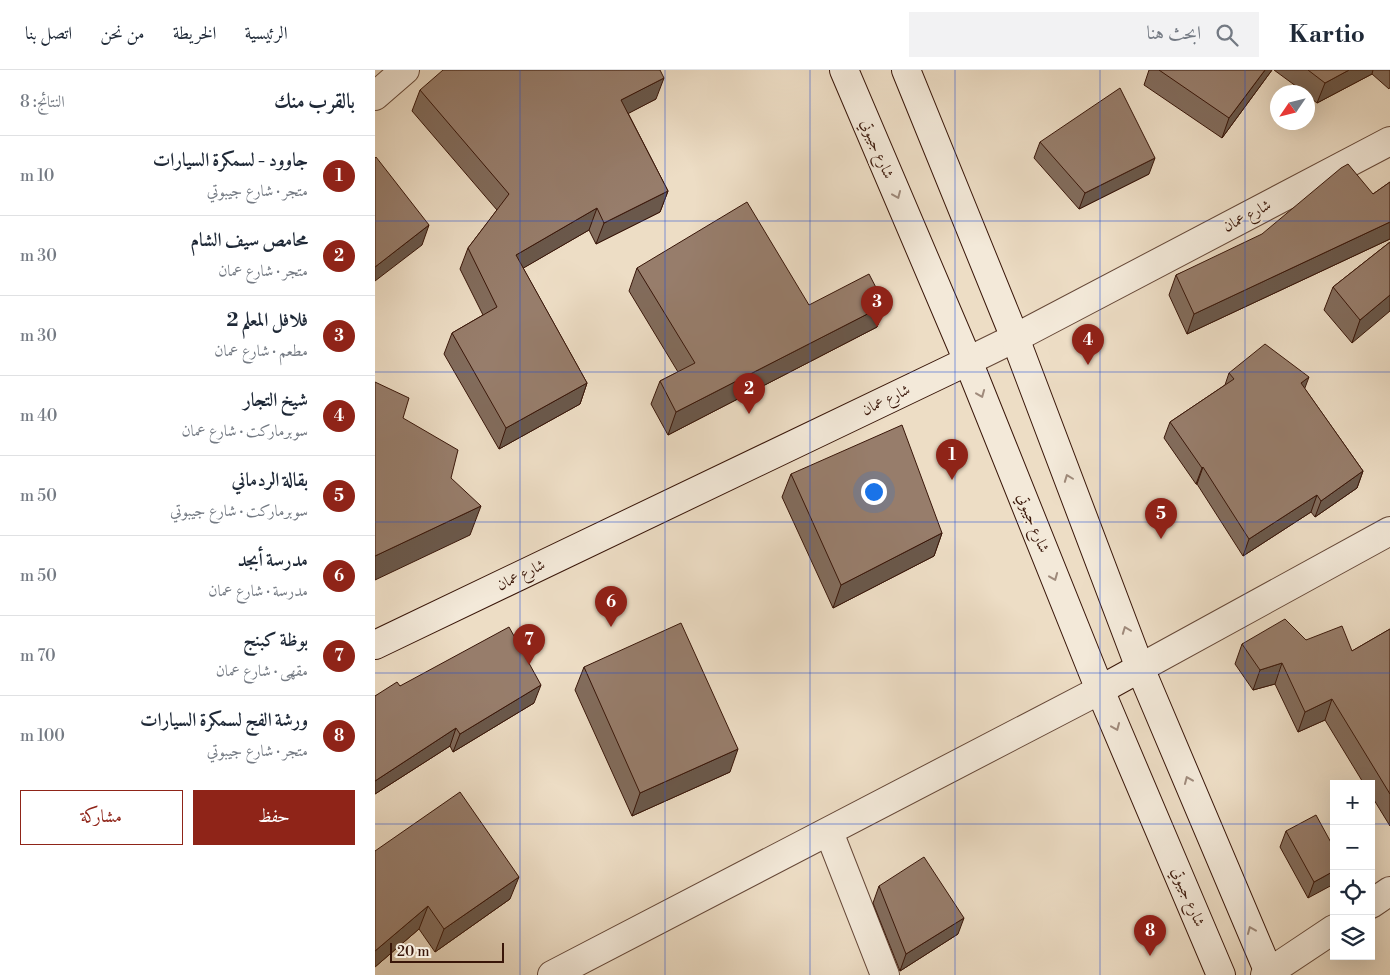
<!DOCTYPE html>
<html lang="ar">
<meta charset="utf-8">
<style>
:root{--surface:#fff;--page:#f2f2f3;--text:#1f2937;--muted:#747a83;--line:#e0e1e3;--accent:#8f2418}
body{margin:0;font-family:"Libre Bodoni",Amiri,serif;background:var(--page);color:var(--text);direction:rtl}
.controls{position:absolute;right:15px;bottom:15px;display:grid;overflow:hidden;border-radius:0px;box-shadow:0 5px 20px #0002}
.controls button{width:45px;height:45px;display:grid;place-items:center;padding:0;border:0;border-bottom:1px solid var(--line);background:var(--surface);color:var(--text);font:25px sans-serif}
.compass{position:absolute;left:895px;top:15px;width:45px;height:45px;border-radius:50%;background:var(--surface);box-shadow:0 5px 20px #0002;rotate:235deg}
.scale{position:absolute;left:15px;bottom:12px;width:114px;box-sizing:border-box;padding-left:5px;border:2px solid #391609;border-top:0;font-size:14px;line-height:18px;white-space:nowrap;color:#391609;-webkit-text-stroke:4px #f3e9d9;paint-order:stroke}
.you{position:absolute;left:498px;top:421px;width:18px;height:18px;margin:-12px;border:4px solid #fff;border-radius:50%;background:#1a73e8;box-shadow:0 0 0 8px #1a73e833}
.badge{display:grid;place-items:center;width:32px;height:32px;border-radius:50%;background:var(--accent);color:#fff;font-size:16px;font-weight:700}
.pin{position:absolute;translate:-50% -41px;filter:drop-shadow(0 1px 2px #0008)}
.pin::after{content:'';position:absolute;top:26px;width:18px;height:15px;background:inherit;clip-path:polygon(0 0,100% 0,50% 100%)}
.list{margin:0;padding:0;list-style:none}
h2{display:flex;justify-content:space-between;align-items:center;height:65px;margin:0;padding:0 20px;font-size:21px}
h2 small{font-size:16px;font-weight:400;color:var(--muted)}
.list li{display:grid;grid-template-columns:32px 1fr auto;gap:15px;align-items:center;box-sizing:border-box;height:80px;padding:0 20px;border-top:1px solid var(--line)}
.list b{display:block;font-size:19px;white-space:nowrap}
.list p{margin:0;font-size:16px;white-space:nowrap;color:var(--muted)}
.list em{font-size:16px;font-style:normal;color:var(--muted)}
.actions{display:flex;gap:10px;padding:15px 20px}
.actions a{flex:1;padding:11px 0;border:1px solid var(--accent);border-radius:0px;text-align:center;font-size:18px;color:var(--accent)}
.actions .main{background:var(--accent);color:#fff}
.icon{flex:none;width:28px;height:28px;fill:none;stroke:currentColor;stroke-width:2;stroke-linecap:round;stroke-linejoin:round}
.map{position:relative;flex:none;width:1015px;height:905px;overflow:hidden;direction:ltr}
header{display:flex;align-items:center;gap:30px;box-sizing:border-box;height:70px;padding:0 25px;background:var(--surface);border-bottom:1px solid var(--line)}
header strong{font-size:24px}
nav{display:flex;gap:28px;margin-inline-start:auto;font-size:18px}
.search{width:350px;height:45px;background:var(--page);display:flex;align-items:center;gap:12px;box-sizing:border-box;padding:0 18px;border-radius:0px;color:var(--muted);font-size:19px}
main{display:flex}
aside{flex:1;background:var(--surface)}
.map>svg:first-child{display:block}
</style>
<header>
<strong>Kartio</strong>
<div class="search"><svg class="icon" aria-label="search" viewBox="0 0 24 24"><circle cx="10" cy="10" r="6"/><path d="M15 15l6 6"/></svg>ابحث هنا</div>
<nav><a>الرئيسية</a><a>الخريطة</a><a>من نحن</a><a>اتصل بنا</a></nav>
</header>
<main>
<div class="map">
<svg width="1015" height="905" viewBox="0 0 1015 905">
<rect width="100%" height="100%" fill="#edddc5"/>
<filter id="stains"><feTurbulence type="fractalNoise" baseFrequency=".004" numOctaves="4"/><feColorMatrix values="0 0 0 0 .2 0 0 0 0 .09 0 0 0 0 .02 0 0 0 .5 -.17"/></filter>
<radialGradient id="worn" r=".72"><stop offset=".6" stop-color="#630" stop-opacity="0"/><stop offset="1" stop-color="#630" stop-opacity=".3"/></radialGradient>
<g fill="none" stroke-linecap="round" stroke-linejoin="round">
<!-- street casing -->
<g stroke="#664838" stroke-width="30">
<g id="street">
<path d="M 0,26 L 30,0"/>
<path d="M 593,291 L 640,268 L 1015,71"/>
<path d="M 765,598 L 1015,461"/>
<path d="M 454,762 L 510,905"/>
<path d="M 996,834 L 1015,821"/>
<path d="M 177,905 L 725,620"/>
<path d="M 890,905 L 959,859"/>
</g>
</g>
<!-- secondary casing -->
<g stroke="#391609" stroke-width="30">
<g id="secondary">
<path d="M 469,0 L 593,291 L 725,620 L 846,905"/>
<path d="M 531,0 L 640,268 L 765,598 L 895,905"/>
<path d="M 0,575 L 593,291"/>
<path d="M 725,620 L 765,598"/>
</g>
</g>
<!-- street -->
<use href="#street" stroke="#f3e9d9" stroke-width="28"/>
<!-- secondary -->
<use href="#secondary" stroke="#f3e9d9" stroke-width="28"/>
</g>
<!-- wall -->
<g fill="#826c5c" stroke="#391609">
<path d="M 774,0 L 897,0 L 847,68 L 769,15 Z"/>
<path d="M 899,0 L 1015,0 L 1015,17 L 1014,19 L 997,4 L 942,33 L 932,25 L 932,22 L 929,22 Z"/>
<path d="M 45,20 L 281,29 L 253,43 L 293,121 L 285,142 L 221,174 L 214,160 L 148,198 L 212,313 L 205,334 L 124,379 L 69,284 L 77,263 L 108,245 L 85,199 L 93,178 L 122,140 L 37,41 Z"/>
<path d="M 665,72 L 774,104 L 704,139 L 659,88 Z"/>
<path d="M 1015,112 L 1015,169 L 812,264 L 794,225 L 801,205 L 998,124 Z"/>
<path d="M 1015,172 L 977,273 L 949,240 L 958,217 Z"/>
<path d="M 262,198 L 434,235 L 510,235 L 502,257 L 293,365 L 276,334 L 285,311 L 303,302 L 254,221 Z"/>
<path d="M 854,303 L 930,319 L 988,401 L 982,418 L 940,447 L 936,442 L 868,486 L 822,414 L 821,414 L 789,368 L 795,352 L 850,315 Z"/>
<path d="M 416,404 L 567,463 L 559,486 L 458,538 L 407,427 Z"/>
<path d="M 1015,559 L 1015,756 L 996,725 L 996,714 L 989,714 L 950,650 L 923,662 L 900,614 L 878,620 L 860,594 L 867,574 L 931,570 L 977,581 Z"/>
<path d="M 209,597 L 355,702 L 257,746 L 200,620 Z"/>
<path d="M 25,616 L 159,633 L 78,682 L 75,676 L 0,724 L 0,626 Z"/>
<path d="M 911,761 L 959,778 L 933,828 L 905,777 Z"/>
<path d="M 0,781 L 135,829 L 60,882 L 44,859 L 0,897 Z"/>
<path d="M 504,816 L 583,864 L 525,901 L 498,833 Z"/>
</g>
<!-- shaded-wall -->
<g fill="#6a584b" stroke="#391609">
<path d="M 890,0 L 897,0 L 847,68 L 854,48 Z"/>
<path d="M 974,0 L 998,0 L 997,4 L 942,33 L 950,13 Z"/>
<path d="M 289,8 L 281,29 L 239,51 L 246,30 Z"/>
<path d="M 780,88 L 774,104 L 704,139 L 710,123 Z"/>
<path d="M 293,121 L 285,142 L 221,174 L 229,153 Z"/>
<path d="M 222,138 L 214,160 L 133,207 L 141,185 Z"/>
<path d="M 1015,152 L 1015,169 L 812,264 L 819,244 Z"/>
<path d="M 54,155 L 47,175 L 0,211 L 0,197 Z"/>
<path d="M 1015,225 L 1015,241 L 977,273 L 985,250 Z"/>
<path d="M 510,235 L 502,257 L 293,365 L 301,342 Z"/>
<path d="M 934,307 L 928,323 L 926,313 Z"/>
<path d="M 212,313 L 205,334 L 124,379 L 131,358 Z"/>
<path d="M 828,397 L 822,414 L 821,414 L 827,398 Z"/>
<path d="M 988,401 L 982,418 L 940,447 L 946,431 Z"/>
<path d="M 942,425 L 936,442 L 868,486 L 874,469 Z"/>
<path d="M 106,436 L 95,465 L 0,510 L 0,486 Z"/>
<path d="M 567,463 L 559,486 L 458,538 L 466,515 Z"/>
<path d="M 907,593 L 900,614 L 878,620 L 885,600 Z"/>
<path d="M 166,615 L 159,633 L 78,682 L 85,664 Z"/>
<path d="M 957,629 L 950,650 L 923,662 L 930,642 Z"/>
<path d="M 81,658 L 75,676 L 0,724 L 0,711 Z"/>
<path d="M 363,679 L 355,702 L 257,746 L 265,723 Z"/>
<path d="M 959,801 L 959,814 L 933,828 L 939,812 Z"/>
<path d="M 144,807 L 135,829 L 60,882 L 69,859 Z"/>
<path d="M 53,836 L 44,859 L 0,897 L 0,881 Z"/>
<path d="M 589,848 L 583,864 L 525,901 L 531,884 Z"/>
</g>
<!-- building -->
<g fill="#977d6b" stroke="#391609">
<path d="M 68,0 L 285,0 L 289,8 L 246,30 L 293,121 L 229,153 L 222,138 L 141,185 L 212,313 L 131,358 L 77,263 L 122,237 L 93,178 L 134,124 L 45,20 Z"/>
<path d="M 784,0 L 890,0 L 854,48 Z"/>
<path d="M 933,0 L 974,0 L 950,13 Z"/>
<path d="M 745,18 L 780,88 L 710,123 L 665,72 Z"/>
<path d="M 1,87 L 54,155 L 0,197 L 0,88 Z"/>
<path d="M 973,94 L 998,124 L 1015,112 L 1015,152 L 819,244 L 801,205 L 887,164 L 966,98 Z"/>
<path d="M 372,132 L 434,235 L 494,204 L 510,235 L 301,342 L 285,311 L 320,293 L 262,198 Z"/>
<path d="M 1015,172 L 1015,225 L 985,250 L 958,217 Z"/>
<path d="M 890,274 L 934,307 L 926,313 L 988,401 L 946,431 L 942,425 L 874,469 L 828,397 L 827,398 L 795,352 L 859,309 L 854,303 Z"/>
<path d="M 0,312 L 34,328 L 28,348 L 83,380 L 76,408 L 106,436 L 0,486 Z"/>
<path d="M 527,355 L 567,463 L 466,515 L 416,404 Z"/>
<path d="M 910,549 L 931,570 L 967,556 L 977,581 L 1015,559 L 1015,724 L 957,629 L 930,642 L 907,593 L 885,600 L 867,574 Z"/>
<path d="M 306,553 L 363,679 L 265,723 L 209,597 Z"/>
<path d="M 134,557 L 166,615 L 85,664 L 81,658 L 0,711 L 0,626 L 22,612 L 25,616 Z"/>
<path d="M 85,722 L 144,807 L 69,859 L 53,836 L 0,881 L 0,781 Z"/>
<path d="M 941,745 L 959,778 L 959,801 L 939,812 L 911,761 Z"/>
<path d="M 549,787 L 589,848 L 531,884 L 504,816 Z"/>
</g>
<!-- one-way arrows -->
<defs><path id="oneway-chevron" d="M-2-3.5L2.5 0L-2 3.5" fill="none" stroke-width="1.6" stroke-linecap="round" stroke-linejoin="round" transform="scale(1.25)"/></defs>
<g stroke="#9f8a7b">
<use href="#oneway-chevron" transform="translate(522 125) rotate(67)"/>
<use href="#oneway-chevron" transform="translate(606 324) rotate(68)"/>
<use href="#oneway-chevron" transform="translate(693 408) rotate(-111)"/>
<use href="#oneway-chevron" transform="translate(679 507) rotate(68)"/>
<use href="#oneway-chevron" transform="translate(751 560) rotate(-111)"/>
<use href="#oneway-chevron" transform="translate(741 657) rotate(67)"/>
<use href="#oneway-chevron" transform="translate(813 710) rotate(-113)"/>
<use href="#oneway-chevron" transform="translate(876 860) rotate(-113)"/>
</g>
<!-- grid -->
<path fill="none" stroke="#1d4ed8" stroke-width="1" stroke-opacity="0.55" d="M 145,0 L 145,905M 290,0 L 290,905M 435,0 L 435,905M 580,0 L 580,905M 725,0 L 725,905M 870,0 L 870,905M 0,151 L 1015,151M 0,302 L 1015,302M 0,452 L 1015,452M 0,603 L 1015,603M 0,754 L 959,754M 996,754 L 1015,754"/>
<g text-anchor="middle" dominant-baseline="central" stroke-width="4" stroke-linejoin="round" paint-order="stroke">
<!-- street labels -->
<g font-size="15" fill="#391609" stroke="#f3e9d9">
<text transform="translate(502 79) rotate(67)">شارع جيبوتي</text>
<text transform="translate(872 146) rotate(-28)">شارع عمان</text>
<text transform="translate(511 330) rotate(-26)">شارع عمان</text>
<text transform="translate(658 453) rotate(68)">شارع جيبوتي</text>
<text transform="translate(146 505) rotate(-26)">شارع عمان</text>
<text transform="translate(813 827) rotate(67)">شارع جيبوتي</text>
</g>
</g>
<rect width="100%" height="100%" filter="url(#stains)"/>
<rect width="100%" height="100%" fill="url(#worn)"/>
</svg>
<div class="controls">
<button>+</button>
<button>−</button>
<button><svg class="icon" aria-label="locate" viewBox="0 0 24 24"><circle cx="12" cy="12" r="6"/><path d="M12 2v4M12 18v4M2 12h4M18 12h4"/></svg></button>
<button><svg class="icon" aria-label="layers" viewBox="0 0 24 24"><path d="M12 4l9 5-9 5-9-5zM3 14l9 5 9-5"/></svg></button>
</div>
<svg class="compass" viewBox="-18 -18 36 36"><path d="M0-13l5 13h-10z" fill="#e53935"/><path d="M0 13l5-13h-10z" fill="#747a83"/></svg>
<div class="scale">20 m</div>
<div class="you"></div>
<div class="pin badge" style="left:577px;top:410px">1</div>
<div class="pin badge" style="left:374px;top:344px">2</div>
<div class="pin badge" style="left:502px;top:257px">3</div>
<div class="pin badge" style="left:713px;top:295px">4</div>
<div class="pin badge" style="left:786px;top:469px">5</div>
<div class="pin badge" style="left:236px;top:557px">6</div>
<div class="pin badge" style="left:154px;top:595px">7</div>
<div class="pin badge" style="left:775px;top:886px">8</div>
</div>
<aside>
<h2>بالقرب منك<small>النتائج: 8</small></h2>
<ul class="list">
<li><span class="badge">1</span><div><b>جاوود - لسمكرة السيارات</b><p>متجر · شارع جيبوتي</p></div><em>10 m</em></li>
<li><span class="badge">2</span><div><b>محامص سيف الشام</b><p>متجر · شارع عمان</p></div><em>30 m</em></li>
<li><span class="badge">3</span><div><b>فلافل المعلم 2</b><p>مطعم · شارع عمان</p></div><em>30 m</em></li>
<li><span class="badge">4</span><div><b>شيخ التجار</b><p>سوبرماركت · شارع عمان</p></div><em>40 m</em></li>
<li><span class="badge">5</span><div><b>بقالة الردماني</b><p>سوبرماركت · شارع جيبوتي</p></div><em>50 m</em></li>
<li><span class="badge">6</span><div><b>مدرسة أبجد</b><p>مدرسة · شارع عمان</p></div><em>50 m</em></li>
<li><span class="badge">7</span><div><b>بوظة كبنج</b><p>مقهى · شارع عمان</p></div><em>70 m</em></li>
<li><span class="badge">8</span><div><b>ورشة الفج لسمكرة السيارات</b><p>متجر · شارع جيبوتي</p></div><em>100 m</em></li>
</ul>
<div class="actions"><a class="main">حفظ</a><a>مشاركة</a></div>
</aside>
</main>
